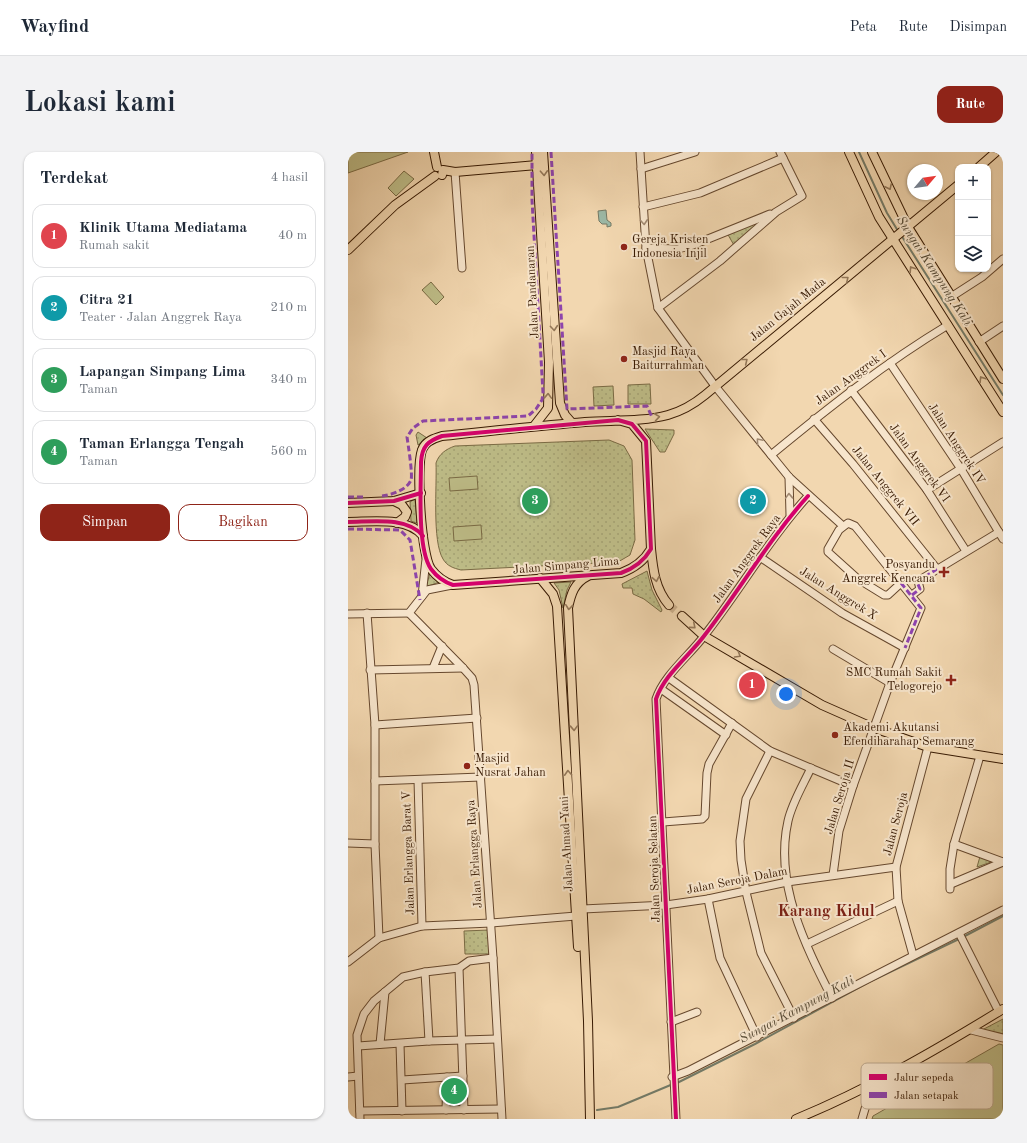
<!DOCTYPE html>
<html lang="id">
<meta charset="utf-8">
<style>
:root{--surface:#fff;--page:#f2f2f3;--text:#1f2937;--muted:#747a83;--line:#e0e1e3;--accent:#8f2418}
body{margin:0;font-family:"Old Standard TT",serif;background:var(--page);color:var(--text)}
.controls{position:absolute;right:12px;top:12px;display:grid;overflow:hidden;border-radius:8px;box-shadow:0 1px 3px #0004}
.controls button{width:36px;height:36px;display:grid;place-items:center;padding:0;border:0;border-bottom:1px solid var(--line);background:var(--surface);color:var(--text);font:20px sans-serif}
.compass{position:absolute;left:559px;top:12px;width:36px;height:36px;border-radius:50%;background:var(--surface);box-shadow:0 1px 3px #0004;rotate:61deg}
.you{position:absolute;left:438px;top:542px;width:14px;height:14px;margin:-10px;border:3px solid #fff;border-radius:50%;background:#1a73e8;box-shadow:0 0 0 6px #1a73e833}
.badge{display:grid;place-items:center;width:26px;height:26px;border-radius:50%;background:var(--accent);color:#fff;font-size:13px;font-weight:700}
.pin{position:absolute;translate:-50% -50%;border:2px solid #fff;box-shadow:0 1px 4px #0006}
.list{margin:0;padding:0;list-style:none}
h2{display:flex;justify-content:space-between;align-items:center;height:52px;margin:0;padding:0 16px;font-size:17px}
h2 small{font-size:13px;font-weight:400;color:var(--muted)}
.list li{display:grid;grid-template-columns:26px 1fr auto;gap:12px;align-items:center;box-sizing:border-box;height:64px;margin:0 8px 8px;padding:0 8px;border:1px solid var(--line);border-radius:12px}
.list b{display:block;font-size:15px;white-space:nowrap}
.list p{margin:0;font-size:13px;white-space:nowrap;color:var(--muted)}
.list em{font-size:13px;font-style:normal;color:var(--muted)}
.actions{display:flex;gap:8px;padding:12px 16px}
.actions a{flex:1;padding:9px 0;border:1px solid var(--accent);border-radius:12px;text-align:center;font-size:14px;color:var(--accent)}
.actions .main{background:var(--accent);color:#fff}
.icon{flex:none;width:22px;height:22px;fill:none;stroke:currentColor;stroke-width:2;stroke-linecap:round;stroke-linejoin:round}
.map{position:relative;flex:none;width:655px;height:967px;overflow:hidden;border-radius:12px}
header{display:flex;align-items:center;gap:24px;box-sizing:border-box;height:56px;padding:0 20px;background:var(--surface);border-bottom:1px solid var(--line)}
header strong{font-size:19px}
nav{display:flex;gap:22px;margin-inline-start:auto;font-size:14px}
.intro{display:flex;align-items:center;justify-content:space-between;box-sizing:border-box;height:96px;padding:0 24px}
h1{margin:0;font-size:28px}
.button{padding:10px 18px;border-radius:12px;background:var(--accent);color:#fff;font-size:14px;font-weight:700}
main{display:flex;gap:24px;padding:0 24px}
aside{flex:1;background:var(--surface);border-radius:12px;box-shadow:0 1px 3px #0004}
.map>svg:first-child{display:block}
</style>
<header>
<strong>Wayfind</strong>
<nav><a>Peta</a><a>Rute</a><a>Disimpan</a></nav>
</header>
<div class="intro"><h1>Lokasi kami</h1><a class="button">Rute</a></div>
<main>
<aside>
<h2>Terdekat<small>4 hasil</small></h2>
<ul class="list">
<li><span class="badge" style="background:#e0444e">1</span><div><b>Klinik Utama Mediatama</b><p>Rumah sakit</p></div><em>40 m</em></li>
<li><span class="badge" style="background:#0f9aa8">2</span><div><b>Citra 21</b><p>Teater · Jalan Anggrek Raya</p></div><em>210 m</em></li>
<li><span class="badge" style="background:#2e9e5b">3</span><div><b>Lapangan Simpang Lima</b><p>Taman</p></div><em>340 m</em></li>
<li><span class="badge" style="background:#2e9e5b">4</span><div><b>Taman Erlangga Tengah</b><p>Taman</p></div><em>560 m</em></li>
</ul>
<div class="actions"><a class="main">Simpan</a><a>Bagikan</a></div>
</aside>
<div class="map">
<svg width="655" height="967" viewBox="0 0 655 967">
<defs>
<pattern id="park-dots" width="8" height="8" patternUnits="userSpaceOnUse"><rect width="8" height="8" fill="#bebd88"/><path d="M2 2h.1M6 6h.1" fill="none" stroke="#a4a274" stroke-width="1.8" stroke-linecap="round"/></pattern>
</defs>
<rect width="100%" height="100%" fill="#f2d7b0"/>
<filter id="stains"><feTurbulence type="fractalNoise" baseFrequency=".005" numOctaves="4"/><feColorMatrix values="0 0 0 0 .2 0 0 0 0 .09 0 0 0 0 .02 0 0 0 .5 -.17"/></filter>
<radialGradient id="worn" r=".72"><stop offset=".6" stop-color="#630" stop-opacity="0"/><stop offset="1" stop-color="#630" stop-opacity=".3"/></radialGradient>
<!-- park -->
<g fill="url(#park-dots)" stroke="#7a6b45">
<path d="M 420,64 L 387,95 L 379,81 Z"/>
<path d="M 302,232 L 303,252 L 280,252 L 280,233 Z"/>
<path d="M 265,234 L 266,253 L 246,254 L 245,235 Z"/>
<path d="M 297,277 L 326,278 L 326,282 L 317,300 L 312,300 Z"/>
<path d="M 70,280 L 79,286 L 70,293 L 68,283 Z"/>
<path d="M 261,288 L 276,294 L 284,308 L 287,388 L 282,403 L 270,410 L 113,418 C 105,416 99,414 95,407 C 84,389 89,334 88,311 C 91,302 98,297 107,294 Z"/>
<path d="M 67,347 L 69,370 L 68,371 L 63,369 L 62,350 Z"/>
<path d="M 299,419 L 304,438 L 314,458 L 313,460 L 296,447 L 285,442 L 284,436 L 275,436 L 274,432 Z"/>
<path d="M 82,421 L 91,430 L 78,435 Z"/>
<path d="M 223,430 L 219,438 L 215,456 L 211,438 L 206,431 Z"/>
<path d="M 633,701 L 646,709 L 629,715 Z"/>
<path d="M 141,778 L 141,802 L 117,802 L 116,779 Z"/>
<path d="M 655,867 L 655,882 L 634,878 Z"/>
<path d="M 112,926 L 114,951 L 101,952 L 99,927 Z"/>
</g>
<!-- pitch -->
<g fill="#bebd88" stroke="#7a6b45">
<path d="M 0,0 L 60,0 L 0,21 Z"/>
<path d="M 56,19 L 66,27 L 48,44 L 40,36 Z"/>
<path d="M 83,130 L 96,145 L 88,153 L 74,138 Z"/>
<path d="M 129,324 L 130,337 L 102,339 L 101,326 Z"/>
<path d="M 133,373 L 134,387 L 106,389 L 105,375 Z"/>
<path d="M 651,892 L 655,893 L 655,967 L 524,967 L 525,964 Z"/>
</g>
<!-- water -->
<path fill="#9cbaa8" stroke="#747a66" d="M 258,58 L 259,68 L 263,71 L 263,74 L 259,75 L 259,72 L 254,72 L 251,69 L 250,59 Z"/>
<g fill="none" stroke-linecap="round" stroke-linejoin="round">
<!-- stream -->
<g stroke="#747a66" stroke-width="2">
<path d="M 511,0 L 539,61 L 550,79"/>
<path d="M 553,83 L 655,243"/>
<path d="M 615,785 L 655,764"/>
<path d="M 329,931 L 407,892 L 521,830 L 611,787"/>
<path d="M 249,958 L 270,955 L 325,932"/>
</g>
<!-- major-tunnel -->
<path stroke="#cdb18d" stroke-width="8" stroke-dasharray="8 4" stroke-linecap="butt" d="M 321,453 L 334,464"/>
<!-- minor casing -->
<g stroke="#66482e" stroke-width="9">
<g id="minor">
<path d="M 292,0 L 298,96 L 310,156 L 367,234 L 441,325 L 495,374"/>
<path d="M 293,17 L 347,0"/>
<path d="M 107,20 L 114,116"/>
<path d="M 295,55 L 352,41 L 435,6"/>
<path d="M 298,96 L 330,97 L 345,93 L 422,62"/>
<path d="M 603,145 L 634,125 L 655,107"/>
<path d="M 310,156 L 372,109 L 428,60 L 454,44 L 432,0"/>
<path d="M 631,190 L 655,174"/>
<path d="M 542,211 L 613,317 L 655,387"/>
<path d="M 503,238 L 579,338 L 618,399"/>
<path d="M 466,267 L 505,312 L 589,417"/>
<path d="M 423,303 C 480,256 537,211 600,173"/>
<path d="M 441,325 L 442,363"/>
<path d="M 579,338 L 655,290"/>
<path d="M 500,371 L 507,374 L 553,431 L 540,443 L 536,443 L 510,427 L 480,400 L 480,397 L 491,378 Z"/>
<path d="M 412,405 L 494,461 L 557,496"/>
<path d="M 564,443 L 572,437 L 570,429 L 651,380"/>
<path d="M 74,444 L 78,407"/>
<path d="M 19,461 L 27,573 L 27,692 L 31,786"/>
<path d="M 61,461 L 115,516 L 124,526 L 126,533 L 145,806 L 154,967"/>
<path d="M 0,462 L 61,461 L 79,438 L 104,433"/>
<path d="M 485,497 L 542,531"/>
<path d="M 85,516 L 94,494"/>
<path d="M 22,518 L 115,516"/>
<path d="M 321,526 L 422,599 L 505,634"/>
<path d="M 313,537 L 378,583"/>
<path d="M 27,573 L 129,566"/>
<path d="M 422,599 L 398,647 L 392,689 L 393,708 L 398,740 L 413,801 L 446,866"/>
<path d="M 463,616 C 455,633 444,651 440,669 C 426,731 457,793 484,846"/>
<path d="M 70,628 L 74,774"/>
<path d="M 27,629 L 133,625"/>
<path d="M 315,670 L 354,667 L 357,664 L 359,621 L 361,612 L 384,571"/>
<path d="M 0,691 L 27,692"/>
<path d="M 606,692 L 655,710"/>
<path d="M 485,723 L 491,679 L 505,634 L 542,531 L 573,456 L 553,431"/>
<path d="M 603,732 L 655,710"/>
<path d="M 602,737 L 602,717 L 606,692 L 632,604"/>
<path d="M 360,747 L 372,806 L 409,885"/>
<path d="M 235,757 L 318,753 L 360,747 L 439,730 L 548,715"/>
<path d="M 611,781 L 651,860"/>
<path d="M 459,792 L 550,749"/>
<path d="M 565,803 L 550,749 L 548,715 L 580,595"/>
<path d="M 0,810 L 31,786 L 74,774 L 143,771 L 228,764"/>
<path d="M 111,816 L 116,958"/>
<path d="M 77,820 L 81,889"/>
<path d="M 323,870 L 349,860"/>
<path d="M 623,878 L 655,886"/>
<path d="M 32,892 L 37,840"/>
<path d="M 52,892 L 54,959"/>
<path d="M 10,894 L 81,889 L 149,887"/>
<path d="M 0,925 L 10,924"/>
<path d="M 324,925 L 340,919 L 655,758"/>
<path d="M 54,928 L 115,924"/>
<path d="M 98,958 L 99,925"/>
<path d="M 12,959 L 153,957"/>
<path d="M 12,967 L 9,883 L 16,862 L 26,849 L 55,825 L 77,820 L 111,816 L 121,809 L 145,806"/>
<path d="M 328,967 L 308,547 C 316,523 341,504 356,484 C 392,438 421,387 460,344"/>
<path d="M 514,967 L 524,933"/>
</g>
</g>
<!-- major casing -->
<g stroke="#371902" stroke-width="10">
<g id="major">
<path d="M 86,0 L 89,15"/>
<path d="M 195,0 L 212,251 L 217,263 L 224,271"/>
<path d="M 501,0 L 531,65 L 655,260"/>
<path d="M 524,0 L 560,75 L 655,227"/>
<path d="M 631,15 L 648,0"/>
<path d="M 94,23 L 95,18 L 107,20 L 189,13"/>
<path d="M 0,98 L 47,53 L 87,24"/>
<path d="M 270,268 L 284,272 L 298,289 L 303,397 C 296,409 287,416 273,421 L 105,433 C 96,430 89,425 83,417 C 73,403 68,314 74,298 C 77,289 87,286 94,284 C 142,279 189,274 237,270 C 264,268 294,270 320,263 C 334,259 346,252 357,243 L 610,33"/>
<path d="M 186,274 L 200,256 L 201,210 L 188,0"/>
<path d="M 46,349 L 54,353 L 59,360 L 57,365 L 49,371"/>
<path d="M 0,351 L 46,349 L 73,341"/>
<path d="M 0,370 C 23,370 59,364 75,384"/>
<path d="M 303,397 C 305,417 307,437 321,453"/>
<path d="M 240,424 C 226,431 223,442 220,456 L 240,869 L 242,967"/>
<path d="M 192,426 L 205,442 L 209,454 L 230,795"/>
<path d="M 334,464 L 356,484 L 474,553 L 526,576 L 580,595 L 655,607"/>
<path d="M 448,967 C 521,937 588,898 655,857"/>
</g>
</g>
<!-- minor -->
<use href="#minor" stroke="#f7e5cc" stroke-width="7"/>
<!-- major -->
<use href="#major" stroke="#f2d7b0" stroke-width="8"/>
<!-- quiet -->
<g stroke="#8e44ad" stroke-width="3" stroke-dasharray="6 3" stroke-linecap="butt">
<path d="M 203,0 L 219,257 L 299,254 L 304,265"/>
<path d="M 34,344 C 43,343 59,338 63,328 C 65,323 60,292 59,285 L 65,276 L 75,269 L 180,264 L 188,257 L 194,248 L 195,241 L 184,48 L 184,0"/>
<path d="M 0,345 L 16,345"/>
<path d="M 0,377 L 52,378 L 62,388 L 72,448"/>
<path d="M 553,431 L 573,456 L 557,496"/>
<path d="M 564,443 L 572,437 L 569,430 L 589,417"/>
</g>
<!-- cycleway casing -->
<g stroke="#f7e5cc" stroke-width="6">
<g id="cycleway">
<path d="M 270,268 L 284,272 L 298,289 L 303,397 C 296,409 287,416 273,421 L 105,433 C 96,430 89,425 83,417 C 69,397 73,335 73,310 C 74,294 80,289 94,284 Z"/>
<path d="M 0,351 L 46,349 L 73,341"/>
<path d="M 0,370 C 23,370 59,364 75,384"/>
<path d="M 328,967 L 308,547 C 316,523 341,504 356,484 C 392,438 421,387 460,344"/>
</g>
</g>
<!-- cycleway -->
<use href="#cycleway" stroke="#d6006c" stroke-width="4"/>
</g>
<!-- one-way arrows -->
<defs><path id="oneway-chevron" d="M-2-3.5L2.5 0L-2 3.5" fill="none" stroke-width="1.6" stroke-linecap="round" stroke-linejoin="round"/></defs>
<g stroke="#947859">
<use href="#oneway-chevron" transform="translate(196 21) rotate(87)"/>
<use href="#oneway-chevron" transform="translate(541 35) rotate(65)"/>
<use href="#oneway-chevron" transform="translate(564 117) rotate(-123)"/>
<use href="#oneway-chevron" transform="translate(498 127) rotate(-39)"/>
<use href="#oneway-chevron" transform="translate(206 176) rotate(85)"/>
<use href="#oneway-chevron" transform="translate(397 209) rotate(-39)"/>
<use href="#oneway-chevron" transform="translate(634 227) rotate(-122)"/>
<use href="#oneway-chevron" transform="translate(200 244) rotate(-88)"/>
<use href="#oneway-chevron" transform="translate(309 265) rotate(-8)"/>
<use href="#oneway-chevron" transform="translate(308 427) rotate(79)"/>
<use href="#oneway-chevron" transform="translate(221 455) rotate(96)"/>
<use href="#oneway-chevron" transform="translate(345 474) rotate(40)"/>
<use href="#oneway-chevron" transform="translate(390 503) rotate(31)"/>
<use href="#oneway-chevron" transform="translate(226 576) rotate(88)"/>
<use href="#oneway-chevron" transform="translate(220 621) rotate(-93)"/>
</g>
<g stroke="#a18971">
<use href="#oneway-chevron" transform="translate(296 70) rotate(86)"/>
<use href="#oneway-chevron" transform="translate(411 289) rotate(-130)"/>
<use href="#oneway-chevron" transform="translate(441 344) rotate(-92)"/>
</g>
<!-- markers -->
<g fill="#8f2418" stroke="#f7e5cc" stroke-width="1.5">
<circle cx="276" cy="95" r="4"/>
<circle cx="276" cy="207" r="4"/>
<path d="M594 414h4v4h4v4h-4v4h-4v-4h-4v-4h4z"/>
<path d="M601 522h4v4h4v4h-4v4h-4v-4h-4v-4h4z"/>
<circle cx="487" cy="583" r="4"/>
<circle cx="119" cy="614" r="4"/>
</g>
<g text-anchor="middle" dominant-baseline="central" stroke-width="4" stroke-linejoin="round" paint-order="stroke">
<!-- poi labels -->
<g font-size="12" fill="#371902" stroke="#f7e5cc" text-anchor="start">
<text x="284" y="88">Gereja Kristen<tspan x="284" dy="14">Indonesia Injil</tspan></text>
<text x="284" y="200">Masjid Raya<tspan x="284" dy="14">Baiturrahman</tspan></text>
<text x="587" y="413" text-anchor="end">Posyandu<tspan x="587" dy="14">Anggrek Kencana</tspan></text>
<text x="594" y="521" text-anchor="end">SMC Rumah Sakit<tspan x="594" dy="14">Telogorejo</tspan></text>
<text x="495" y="576">Akademi Akutansi<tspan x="495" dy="14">Efendiharahap Semarang</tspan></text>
<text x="127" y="607">Masjid<tspan x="127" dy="14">Nusrat Jahan</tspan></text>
</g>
<!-- street labels -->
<g font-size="12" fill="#371902" stroke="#f7e5cc">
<text transform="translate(185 140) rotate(-93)">Jalan Pandanaran</text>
<text transform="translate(440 158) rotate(-39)">Jalan Gajah Mada</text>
<text transform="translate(503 226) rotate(-36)">Jalan Anggrek I</text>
<text transform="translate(608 292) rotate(57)">Jalan Anggrek IV</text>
<text transform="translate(571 311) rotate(54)">Jalan Anggrek VI</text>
<text transform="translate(537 334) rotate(51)">Jalan Anggrek VII</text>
<text transform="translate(399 407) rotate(-54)">Jalan Anggrek Raya</text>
<text transform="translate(218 414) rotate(-5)">Jalan Simpang Lima</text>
<text transform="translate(490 442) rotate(32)">Jalan Anggrek X</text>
<text transform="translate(492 645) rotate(-73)">Jalan Seroja II</text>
<text transform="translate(548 672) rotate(-75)">Jalan Seroja</text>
<text transform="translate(219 692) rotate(-93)">Jalan Ahmad Yani</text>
<text transform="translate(61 701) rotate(-92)">Jalan Erlangga Barat V</text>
<text transform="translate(127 702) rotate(-94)">Jalan Erlangga Raya</text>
<text transform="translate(307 717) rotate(-92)">Jalan Seroja Selatan</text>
<text transform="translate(389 729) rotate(-11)">Jalan Seroja Dalam</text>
</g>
<!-- water labels -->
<g font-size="13" font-style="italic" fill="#554934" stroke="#f7e5cc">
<text transform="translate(586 119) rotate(57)">Sungai Kampung Kali</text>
<text transform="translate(449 858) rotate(-28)">Sungai Kampung Kali</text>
</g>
<!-- district labels -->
<g font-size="16" font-weight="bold" fill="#7a1f14" stroke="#f7e5cc">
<text x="478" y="760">Karang Kidul</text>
</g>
</g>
<!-- legend -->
<rect x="513" y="911" width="132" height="46" rx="6" fill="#f7e5cc" stroke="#bda88f" stroke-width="1"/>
<rect x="521" y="922" width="18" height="6" fill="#d6006c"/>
<rect x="521" y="940" width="18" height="6" fill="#8e44ad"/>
<g font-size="11" fill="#371902">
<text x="546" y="929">Jalur sepeda</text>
<text x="546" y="947">Jalan setapak</text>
</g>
<rect width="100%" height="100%" filter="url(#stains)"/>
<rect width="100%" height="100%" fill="url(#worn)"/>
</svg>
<div class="controls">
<button>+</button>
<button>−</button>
<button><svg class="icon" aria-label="layers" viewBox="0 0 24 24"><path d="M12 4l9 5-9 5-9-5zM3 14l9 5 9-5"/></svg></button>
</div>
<svg class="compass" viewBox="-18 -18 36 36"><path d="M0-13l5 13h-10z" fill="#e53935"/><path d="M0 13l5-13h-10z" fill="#747a83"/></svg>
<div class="you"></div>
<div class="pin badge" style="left:404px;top:533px;background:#e0444e">1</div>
<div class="pin badge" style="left:405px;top:349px;background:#0f9aa8">2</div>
<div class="pin badge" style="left:187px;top:349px;background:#2e9e5b">3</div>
<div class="pin badge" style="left:106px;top:939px;background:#2e9e5b">4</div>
</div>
</main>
